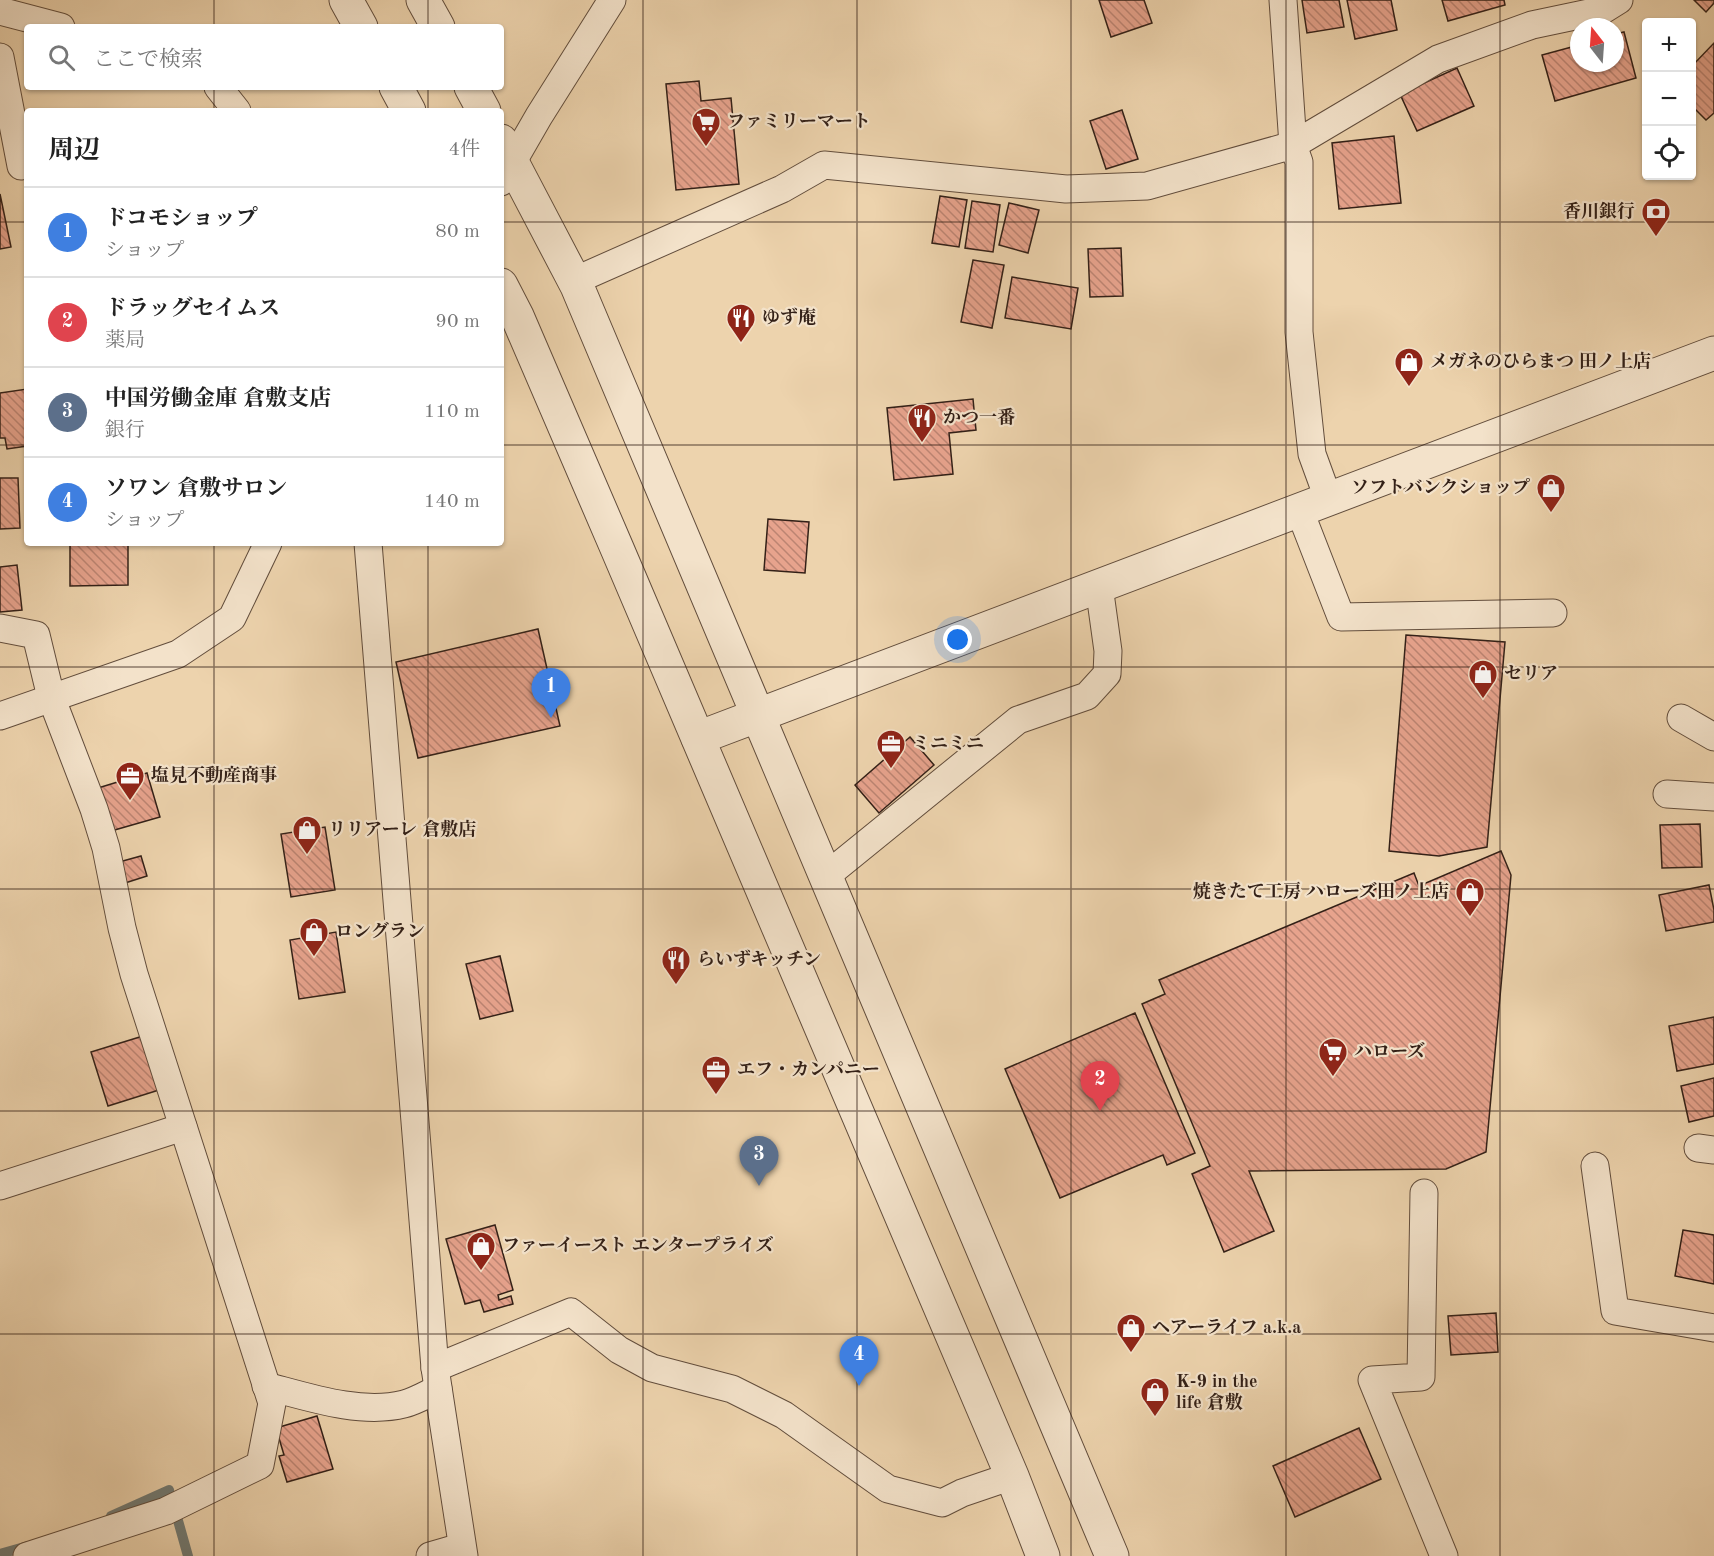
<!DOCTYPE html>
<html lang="ja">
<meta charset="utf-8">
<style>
:root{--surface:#fff;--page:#f2f2f2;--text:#222;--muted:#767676;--line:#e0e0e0;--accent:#8f2418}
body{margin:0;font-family:"Old Standard TT","Noto Serif JP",serif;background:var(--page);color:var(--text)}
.controls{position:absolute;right:18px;top:18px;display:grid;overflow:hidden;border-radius:6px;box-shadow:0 2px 4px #0004}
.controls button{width:54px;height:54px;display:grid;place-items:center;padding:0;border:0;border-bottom:2px solid var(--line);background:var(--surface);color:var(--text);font:30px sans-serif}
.compass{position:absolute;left:1570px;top:18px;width:54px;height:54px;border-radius:50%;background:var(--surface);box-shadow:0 2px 4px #0004;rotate:343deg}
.you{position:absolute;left:958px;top:640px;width:21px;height:21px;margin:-15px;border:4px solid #fff;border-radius:50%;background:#1a73e8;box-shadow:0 0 0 9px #1a73e833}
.badge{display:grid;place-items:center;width:39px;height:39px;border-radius:50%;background:var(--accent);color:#fff;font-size:20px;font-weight:700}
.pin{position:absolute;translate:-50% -50px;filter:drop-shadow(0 2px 3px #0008)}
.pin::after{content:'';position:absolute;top:32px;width:21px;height:18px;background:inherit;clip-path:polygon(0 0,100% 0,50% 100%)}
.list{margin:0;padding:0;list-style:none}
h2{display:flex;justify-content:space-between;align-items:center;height:78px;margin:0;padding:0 24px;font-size:26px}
h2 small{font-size:20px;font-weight:400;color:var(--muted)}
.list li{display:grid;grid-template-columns:39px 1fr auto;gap:18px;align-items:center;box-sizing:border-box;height:90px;padding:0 24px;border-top:2px solid var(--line)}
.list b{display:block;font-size:22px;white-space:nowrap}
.list p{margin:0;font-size:20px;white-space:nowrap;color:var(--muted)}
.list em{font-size:20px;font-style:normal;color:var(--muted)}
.icon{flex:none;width:33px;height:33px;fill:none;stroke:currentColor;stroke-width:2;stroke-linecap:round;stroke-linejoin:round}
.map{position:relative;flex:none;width:1714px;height:1556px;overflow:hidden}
.search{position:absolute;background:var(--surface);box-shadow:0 2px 4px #0004;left:24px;top:24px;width:480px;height:66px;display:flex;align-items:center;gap:15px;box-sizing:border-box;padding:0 21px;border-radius:6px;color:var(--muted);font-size:22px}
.panel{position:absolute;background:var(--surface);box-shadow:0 2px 4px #0004;left:24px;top:108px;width:480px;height:438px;border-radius:6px}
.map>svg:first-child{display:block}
</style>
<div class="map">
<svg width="1714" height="1556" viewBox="0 0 1714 1556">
<defs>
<pattern id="building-back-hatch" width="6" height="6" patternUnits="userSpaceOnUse" patternTransform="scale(1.5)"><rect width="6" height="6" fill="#e7a38d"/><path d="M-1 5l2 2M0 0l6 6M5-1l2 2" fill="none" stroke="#bc8472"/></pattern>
</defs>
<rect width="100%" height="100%" fill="#edd3ad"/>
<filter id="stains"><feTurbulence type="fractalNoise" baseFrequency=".00333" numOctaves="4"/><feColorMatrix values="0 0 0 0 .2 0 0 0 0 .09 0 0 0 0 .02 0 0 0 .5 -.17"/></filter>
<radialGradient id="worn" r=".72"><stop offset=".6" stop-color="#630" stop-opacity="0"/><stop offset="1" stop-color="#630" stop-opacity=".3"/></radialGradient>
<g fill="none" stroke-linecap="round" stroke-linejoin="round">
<!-- stream -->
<g stroke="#717a74" stroke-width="10">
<path d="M 111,1516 L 169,1490 L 170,1495"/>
<path d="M 177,1517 L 188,1556"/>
<path d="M 0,1554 L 28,1546"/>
</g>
</g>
<!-- building -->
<g fill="url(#building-back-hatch)" stroke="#332017" stroke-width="1.5">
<path d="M 1099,0 L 1144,0 L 1152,23 L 1111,37 Z"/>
<path d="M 1302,0 L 1339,0 L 1344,27 L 1307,33 Z"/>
<path d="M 1347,0 L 1391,0 L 1397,30 L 1355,39 Z"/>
<path d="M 1442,0 L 1504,0 L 1505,5 L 1448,21 Z"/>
<path d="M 1694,0 L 1714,0 L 1714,3 L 1706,12 Z"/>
<path d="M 1624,32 L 1636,78 L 1555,101 L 1542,55 L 1579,45 L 1579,63 L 1615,63 L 1615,34 Z"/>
<path d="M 1714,43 L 1714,113 L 1706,120 L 1692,106 L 1692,66 Z"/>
<path d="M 1457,68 L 1474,106 L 1417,131 L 1400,94 Z"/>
<path d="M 699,81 L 701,101 L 731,98 L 739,184 L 676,190 L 666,84 Z"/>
<path d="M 1122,110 L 1138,159 L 1106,169 L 1090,121 Z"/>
<path d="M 1394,136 L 1401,203 L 1339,209 L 1332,143 Z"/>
<path d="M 0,194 L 11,247 L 0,249 Z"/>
<path d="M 940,196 L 967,200 L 959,247 L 932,243 Z"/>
<path d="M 972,201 L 1000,205 L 993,252 L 965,248 Z"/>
<path d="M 1009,203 L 1039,210 L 1028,253 L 999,245 Z"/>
<path d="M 1121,248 L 1123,296 L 1090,297 L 1088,249 Z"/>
<path d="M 973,260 L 1004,265 L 992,328 L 961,322 Z"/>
<path d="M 1012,277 L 1078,288 L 1071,329 L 1005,318 Z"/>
<path d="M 27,389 L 27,446 L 7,449 L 5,438 L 0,438 L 0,393 Z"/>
<path d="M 973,399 L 976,430 L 949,433 L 953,474 L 894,480 L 887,408 Z"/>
<path d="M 0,478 L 18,478 L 20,528 L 0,529 Z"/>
<path d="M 768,519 L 809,522 L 805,573 L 764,570 Z"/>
<path d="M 70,543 L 128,543 L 128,585 L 70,586 Z"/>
<path d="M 17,565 L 22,610 L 0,612 L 0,567 Z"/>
<path d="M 538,629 L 560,726 L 418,758 L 396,662 Z"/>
<path d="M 1406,635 L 1505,642 L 1487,847 L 1439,856 L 1389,851 Z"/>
<path d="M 910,737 L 934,765 L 879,813 L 855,785 Z"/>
<path d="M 147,773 L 160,817 L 111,831 L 98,788 Z"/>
<path d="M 1700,824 L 1702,867 L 1662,868 L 1660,825 Z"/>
<path d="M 325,827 L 335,890 L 291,897 L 281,834 Z"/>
<path d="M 1501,851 L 1511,875 L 1486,1152 L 1446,1169 L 1249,1171 L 1274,1231 L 1224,1252 L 1192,1174 L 1210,1166 L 1142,1004 L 1165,994 L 1159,980 L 1414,873 L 1419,886 Z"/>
<path d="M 141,856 L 147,876 L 125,883 L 119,862 Z"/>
<path d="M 1709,885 L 1714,910 L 1714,922 L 1666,931 L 1659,895 Z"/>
<path d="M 336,932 L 345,992 L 299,999 L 290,940 Z"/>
<path d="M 500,956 L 513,1011 L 480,1019 L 466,964 Z"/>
<path d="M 1135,1013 L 1195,1153 L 1167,1165 L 1163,1155 L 1060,1198 L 1005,1069 Z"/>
<path d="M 1714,1017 L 1714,1064 L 1677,1071 L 1669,1026 Z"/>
<path d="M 143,1036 L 159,1090 L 108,1106 L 91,1052 Z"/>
<path d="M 1714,1078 L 1714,1116 L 1689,1122 L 1681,1086 Z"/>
<path d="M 495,1225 L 513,1290 L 498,1295 L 499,1300 L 511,1296 L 513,1304 L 484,1312 L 480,1300 L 465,1304 L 446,1239 Z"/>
<path d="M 1683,1230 L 1714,1235 L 1714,1284 L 1675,1276 Z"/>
<path d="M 1496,1313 L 1498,1352 L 1451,1355 L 1448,1316 Z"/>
<path d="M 317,1416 L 333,1469 L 287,1482 L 279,1456 L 284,1455 L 276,1428 Z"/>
<path d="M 1359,1428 L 1381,1479 L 1295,1517 L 1273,1466 Z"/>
</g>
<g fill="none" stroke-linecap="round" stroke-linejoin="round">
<!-- minor casing -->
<g stroke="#624d3c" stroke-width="29">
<g id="minor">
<path d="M 1283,0 L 1293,145 L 1299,162 L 1299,332 L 1312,454 L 1328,498"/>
<path d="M 0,11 L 61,27"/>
<path d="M 0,57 L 21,166"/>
<path d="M 218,87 L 237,111"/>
<path d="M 501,182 L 539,116 L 612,0"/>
<path d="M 574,281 L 782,189 L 824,165 L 1066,189 L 1147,186 L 1293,145 L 1438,59 L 1532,25 L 1603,10 L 1619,0"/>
<path d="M 1299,509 L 1341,617 L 1553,613"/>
<path d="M 368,543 L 435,1368 L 464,1556"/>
<path d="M 0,628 L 36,635 L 51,697 L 94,809 L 106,848 L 122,928 L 134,974 L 272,1403 L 260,1465 L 166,1511 L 27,1556"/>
<path d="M 0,716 L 178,654 L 232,618 L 268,543"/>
<path d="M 1681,718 L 1714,737"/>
<path d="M 1667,794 L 1714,797"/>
<path d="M 826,876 L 1018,720 L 1087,696 L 1107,674 L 1108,651 L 1099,586"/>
<path d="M 1698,1148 L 1714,1150"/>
<path d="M 1595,1166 L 1615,1311 L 1714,1328"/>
<path d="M 0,1186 L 183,1127"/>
<path d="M 1424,1193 L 1421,1377 L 1372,1380 L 1444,1556"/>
<path d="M 435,1368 L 571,1312 L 619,1350 L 652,1368 L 732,1389 L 784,1415 L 888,1489 L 942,1503 L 962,1493 L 1012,1476"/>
<path d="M 266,1386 C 308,1397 361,1415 404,1404 C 416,1401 427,1394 438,1389"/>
<path d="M 430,1556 L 461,1547"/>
</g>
</g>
<!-- tertiary casing -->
<g stroke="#624d3c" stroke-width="35">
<g id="tertiary">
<path d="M 346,0 L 361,27"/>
<path d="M 423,0 L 438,27"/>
<path d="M 396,87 L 409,111"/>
<path d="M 471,87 L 484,111"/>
<path d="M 501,141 L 577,286 L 1112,1556"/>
<path d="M 501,285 L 517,316 C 684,702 847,1090 1012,1476 L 1043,1556"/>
<path d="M 698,738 L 1714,353"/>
</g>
</g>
<!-- minor -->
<use href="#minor" stroke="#f3e2ca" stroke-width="27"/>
<!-- tertiary -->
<use href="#tertiary" stroke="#f3e2ca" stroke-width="33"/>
</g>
<!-- grid -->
<path fill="none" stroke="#332017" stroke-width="1.5" stroke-opacity="0.55" d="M 214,0 L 214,27M 428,0 L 428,27M 643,0 L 643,1556M 857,0 L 857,1556M 1071,0 L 1071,1556M 1286,0 L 1286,1556M 1500,0 L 1500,1556M 214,87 L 214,111M 428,87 L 428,111M 0,222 L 27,222M 501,222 L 1714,222M 0,445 L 27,445M 501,445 L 1714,445M 214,543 L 214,1556M 428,543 L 428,1556M 0,667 L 1714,667M 0,889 L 1714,889M 0,1111 L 1714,1111M 0,1334 L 1714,1334"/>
<!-- icons -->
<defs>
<g id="supermarket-pin" transform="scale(1.5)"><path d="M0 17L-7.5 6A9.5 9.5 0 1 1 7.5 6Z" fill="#8f2418" stroke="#f3e2ca"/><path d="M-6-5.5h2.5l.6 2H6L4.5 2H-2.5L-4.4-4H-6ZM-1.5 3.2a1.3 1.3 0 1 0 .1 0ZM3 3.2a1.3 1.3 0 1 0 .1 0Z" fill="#fff"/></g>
<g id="bank-pin" transform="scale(1.5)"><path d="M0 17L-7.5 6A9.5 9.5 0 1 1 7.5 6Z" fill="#8f2418" stroke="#f3e2ca"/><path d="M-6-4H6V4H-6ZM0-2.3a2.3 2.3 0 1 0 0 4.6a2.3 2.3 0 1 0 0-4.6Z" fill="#fff"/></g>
<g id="restaurant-pin" transform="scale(1.5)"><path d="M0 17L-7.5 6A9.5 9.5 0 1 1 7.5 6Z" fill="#8f2418" stroke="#f3e2ca"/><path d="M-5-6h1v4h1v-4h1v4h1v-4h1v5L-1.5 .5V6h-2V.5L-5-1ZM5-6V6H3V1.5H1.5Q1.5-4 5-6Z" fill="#fff"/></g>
<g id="shop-pin" transform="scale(1.5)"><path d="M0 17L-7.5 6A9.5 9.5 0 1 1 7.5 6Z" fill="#8f2418" stroke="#f3e2ca"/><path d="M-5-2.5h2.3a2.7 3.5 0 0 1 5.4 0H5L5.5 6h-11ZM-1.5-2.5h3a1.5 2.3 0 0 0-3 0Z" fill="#fff"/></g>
<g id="office-pin" transform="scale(1.5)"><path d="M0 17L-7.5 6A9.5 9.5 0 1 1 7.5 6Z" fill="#8f2418" stroke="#f3e2ca"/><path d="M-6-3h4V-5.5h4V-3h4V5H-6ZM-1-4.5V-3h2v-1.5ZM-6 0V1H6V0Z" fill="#fff"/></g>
</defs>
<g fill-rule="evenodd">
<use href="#supermarket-pin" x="706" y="122"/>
<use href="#bank-pin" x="1656" y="212"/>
<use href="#restaurant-pin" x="741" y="318"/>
<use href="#shop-pin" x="1409" y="362"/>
<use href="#restaurant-pin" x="922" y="418"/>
<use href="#shop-pin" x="1551" y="488"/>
<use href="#shop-pin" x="1483" y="674"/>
<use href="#office-pin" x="891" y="744"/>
<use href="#office-pin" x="130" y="776"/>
<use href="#shop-pin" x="307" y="830"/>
<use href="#shop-pin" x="1470" y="892"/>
<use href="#shop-pin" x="314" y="932"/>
<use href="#restaurant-pin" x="676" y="960"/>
<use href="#supermarket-pin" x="1333" y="1052"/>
<use href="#office-pin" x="716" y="1070"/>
<use href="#shop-pin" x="481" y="1246"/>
<use href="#shop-pin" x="1131" y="1328"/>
<use href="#shop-pin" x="1155" y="1392"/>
</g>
<g text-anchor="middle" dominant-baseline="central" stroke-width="4.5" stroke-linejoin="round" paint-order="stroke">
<!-- poi labels -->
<g font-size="18" font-weight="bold" fill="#332017" stroke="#f3e2ca" text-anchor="start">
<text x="727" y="122">ファミリーマート</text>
<text x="1635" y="212" text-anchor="end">香川銀行</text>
<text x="762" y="318">ゆず庵</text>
<text x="1430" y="362">メガネのひらまつ 田ノ上店</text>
<text x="943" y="418">かつ一番</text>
<text x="1530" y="488" text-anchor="end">ソフトバンクショップ</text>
<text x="1504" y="674">セリア</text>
<text x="912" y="744">ミニミニ</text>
<text x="151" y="776">塩見不動産商事</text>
<text x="328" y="830">リリアーレ 倉敷店</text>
<text x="1449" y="892" text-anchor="end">焼きたて工房 ハローズ田ノ上店</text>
<text x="335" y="932">ロングラン</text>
<text x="697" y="960">らいずキッチン</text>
<text x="1354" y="1052">ハローズ</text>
<text x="737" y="1070">エフ・カンパニー</text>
<text x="502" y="1246">ファーイースト エンタープライズ</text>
<text x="1152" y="1328">ヘアーライフ a.k.a</text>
<text x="1176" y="1382">K-9 in the<tspan x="1176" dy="21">life 倉敷</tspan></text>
</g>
</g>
<rect width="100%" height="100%" filter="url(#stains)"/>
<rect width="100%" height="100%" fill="url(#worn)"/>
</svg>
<div class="controls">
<button>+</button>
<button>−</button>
<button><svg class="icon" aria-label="locate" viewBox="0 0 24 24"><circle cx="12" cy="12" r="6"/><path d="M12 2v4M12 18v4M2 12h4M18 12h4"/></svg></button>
</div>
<svg class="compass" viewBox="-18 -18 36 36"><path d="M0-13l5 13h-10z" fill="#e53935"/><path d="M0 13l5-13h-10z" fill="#767676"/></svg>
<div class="you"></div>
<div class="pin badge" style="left:551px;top:718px;background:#3f7fe0">1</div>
<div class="pin badge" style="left:1100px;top:1111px;background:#e0444e">2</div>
<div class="pin badge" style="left:759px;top:1186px;background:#5c6f8a">3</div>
<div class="pin badge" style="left:859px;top:1386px;background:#3f7fe0">4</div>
<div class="search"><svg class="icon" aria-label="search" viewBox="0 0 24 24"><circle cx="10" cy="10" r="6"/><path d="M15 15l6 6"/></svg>ここで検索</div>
<section class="panel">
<h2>周辺<small>4件</small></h2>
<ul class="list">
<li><span class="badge" style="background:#3f7fe0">1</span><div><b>ドコモショップ</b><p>ショップ</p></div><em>80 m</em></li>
<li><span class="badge" style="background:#e0444e">2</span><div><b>ドラッグセイムス</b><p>薬局</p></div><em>90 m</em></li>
<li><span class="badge" style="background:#5c6f8a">3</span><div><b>中国労働金庫 倉敷支店</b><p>銀行</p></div><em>110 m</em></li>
<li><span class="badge" style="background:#3f7fe0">4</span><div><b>ソワン 倉敷サロン</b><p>ショップ</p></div><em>140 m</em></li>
</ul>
</section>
</div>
